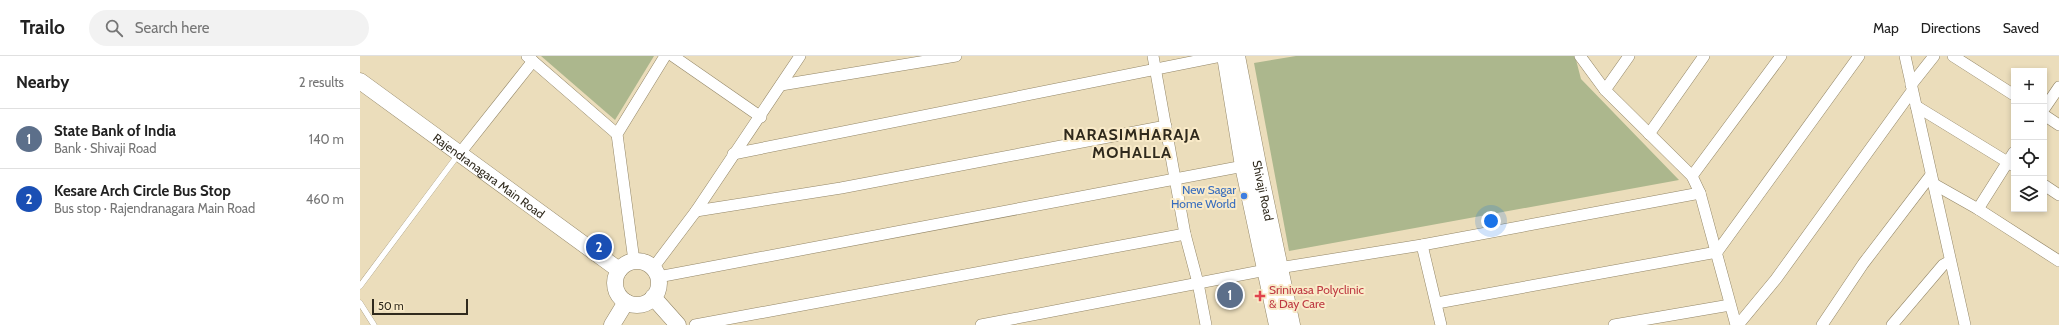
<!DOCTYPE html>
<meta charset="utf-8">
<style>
:root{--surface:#fff;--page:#f2f2f2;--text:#222;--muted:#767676;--line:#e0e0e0;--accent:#6c6f12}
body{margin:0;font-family:Cabin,sans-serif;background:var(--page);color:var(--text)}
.controls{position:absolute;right:12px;top:12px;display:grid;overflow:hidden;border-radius:0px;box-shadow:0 2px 6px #0003}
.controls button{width:36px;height:36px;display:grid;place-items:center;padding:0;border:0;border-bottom:1px solid var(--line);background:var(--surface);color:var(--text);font:20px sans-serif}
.scale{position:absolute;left:12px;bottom:10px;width:96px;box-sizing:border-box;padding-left:4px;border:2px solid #302a1d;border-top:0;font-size:11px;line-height:14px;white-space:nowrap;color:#302a1d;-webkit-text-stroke:3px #f9eac8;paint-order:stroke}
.you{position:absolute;left:1131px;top:165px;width:14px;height:14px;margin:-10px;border:3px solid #fff;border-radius:50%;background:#1a73e8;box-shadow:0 0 0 6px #1a73e833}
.badge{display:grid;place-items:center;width:26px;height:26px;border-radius:50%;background:var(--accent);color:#fff;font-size:13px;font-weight:700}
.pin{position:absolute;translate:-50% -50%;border:2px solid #fff;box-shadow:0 1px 4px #0006}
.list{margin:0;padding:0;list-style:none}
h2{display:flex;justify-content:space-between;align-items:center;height:52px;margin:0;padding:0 16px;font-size:17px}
h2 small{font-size:13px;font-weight:400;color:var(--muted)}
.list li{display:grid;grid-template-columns:26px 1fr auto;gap:12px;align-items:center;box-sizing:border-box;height:60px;padding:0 16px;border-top:1px solid var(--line)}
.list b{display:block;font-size:15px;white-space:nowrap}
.list p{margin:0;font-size:13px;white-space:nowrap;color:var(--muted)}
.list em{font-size:13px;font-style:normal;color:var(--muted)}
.icon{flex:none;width:22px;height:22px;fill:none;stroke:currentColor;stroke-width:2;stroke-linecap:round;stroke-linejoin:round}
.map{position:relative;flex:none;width:1699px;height:269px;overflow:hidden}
header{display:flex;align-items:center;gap:24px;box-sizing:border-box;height:56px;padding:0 20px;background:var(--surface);border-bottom:1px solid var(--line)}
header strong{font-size:19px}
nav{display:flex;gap:22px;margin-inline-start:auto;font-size:14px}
.search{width:280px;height:36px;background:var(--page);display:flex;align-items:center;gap:10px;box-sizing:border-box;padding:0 14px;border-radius:22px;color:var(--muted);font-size:15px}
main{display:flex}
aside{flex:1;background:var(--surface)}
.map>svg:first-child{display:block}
</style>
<header>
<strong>Trailo</strong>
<div class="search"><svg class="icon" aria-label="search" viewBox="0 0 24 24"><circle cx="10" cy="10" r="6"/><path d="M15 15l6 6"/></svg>Search here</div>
<nav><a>Map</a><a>Directions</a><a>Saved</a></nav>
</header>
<main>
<aside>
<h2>Nearby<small>2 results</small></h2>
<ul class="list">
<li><span class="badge" style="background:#5c6f8a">1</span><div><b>State Bank of India</b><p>Bank · Shivaji Road</p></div><em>140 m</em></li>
<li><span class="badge" style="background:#1a4fb4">2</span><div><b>Kesare Arch Circle Bus Stop</b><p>Bus stop · Rajendranagara Main Road</p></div><em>460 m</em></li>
</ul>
</aside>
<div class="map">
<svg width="1699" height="269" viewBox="0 0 1699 269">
<rect width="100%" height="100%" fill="#ebddbb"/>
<!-- green -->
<g fill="#acb78d">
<path d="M 181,0 L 294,0 L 255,64 Z"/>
<path d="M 936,0 L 1215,0 L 1221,23 L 1319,124 L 929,195 L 894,7 Z"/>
</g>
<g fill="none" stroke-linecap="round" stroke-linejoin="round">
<!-- lane casing -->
<g stroke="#938667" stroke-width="6">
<g id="lane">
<path d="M 0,230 L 98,99"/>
<path d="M 0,247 L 14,269"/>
</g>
</g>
<!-- street casing -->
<g stroke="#938667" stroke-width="12">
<g id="street">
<path d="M 167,0 L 257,78"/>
<path d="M 313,0 L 401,61"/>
<path d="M 793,0 L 825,178 L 838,227 L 846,269"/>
<path d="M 1220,0 L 1245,34 L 1332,120 L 1340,137 L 1376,269"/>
<path d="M 1545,0 L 1605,269"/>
<path d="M 1593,0 L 1654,39"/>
<path d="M 421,29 L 596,0"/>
<path d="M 1551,29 L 1574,0"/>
<path d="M 1245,34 L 1269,0"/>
<path d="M 1556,50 L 1654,110"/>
<path d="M 1684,53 L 1699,31"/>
<path d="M 1684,59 L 1699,69"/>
<path d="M 1289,78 L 1344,0"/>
<path d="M 100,97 L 173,5"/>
<path d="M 373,98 L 861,0"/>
<path d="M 1332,120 L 1421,0"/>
<path d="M 1572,127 L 1618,153 L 1699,205"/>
<path d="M 1684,129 L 1699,139"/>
<path d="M 1618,153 L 1654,96"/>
<path d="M 336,155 L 481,132 L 806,70"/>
<path d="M 1062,189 L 1081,269"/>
<path d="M 274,205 L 257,78 L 305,0"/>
<path d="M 293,212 L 336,155 L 440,0"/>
<path d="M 298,221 L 889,109"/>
<path d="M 1077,247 L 1357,196 L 1499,0"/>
<path d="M 335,269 L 825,178"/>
<path d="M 621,269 L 906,214 L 1062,189 L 1340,137"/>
<path d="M 1254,269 L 1370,249"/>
<path d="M 1378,269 L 1416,223 L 1552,35"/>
<path d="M 1462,269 L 1503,208 L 1571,119"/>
<path d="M 1532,269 L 1583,209 L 1590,205"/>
</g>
</g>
<!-- secondary casing -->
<g stroke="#938667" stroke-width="17">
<g id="secondary">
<path d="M 865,0 L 883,110 L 917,269"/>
<path id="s1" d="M 877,0 L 898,108 L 932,269"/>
<path id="s2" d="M 0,25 L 259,214"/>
<circle cx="277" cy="227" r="22"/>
<path d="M 293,241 L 318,269"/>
<path d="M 252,269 L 266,246"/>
</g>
</g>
<!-- lane -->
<use href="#lane" stroke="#fff" stroke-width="5.5"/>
<!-- street -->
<use href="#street" stroke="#fff" stroke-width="11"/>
<!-- secondary -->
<use href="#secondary" stroke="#fff" stroke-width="16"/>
</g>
<!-- markers -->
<circle fill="#3f7fe0" stroke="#f9eac8" stroke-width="1.5" cx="884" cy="140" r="4"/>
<path fill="#e0444e" stroke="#f9eac8" stroke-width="1.5" d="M898 234h4v4h4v4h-4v4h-4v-4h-4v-4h4z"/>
<g text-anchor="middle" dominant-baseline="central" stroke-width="4" stroke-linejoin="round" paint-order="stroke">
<!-- street labels -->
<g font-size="12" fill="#302a1d" stroke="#f9eac8">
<text stroke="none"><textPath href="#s2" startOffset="160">Rajendranagara Main Road</textPath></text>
<text stroke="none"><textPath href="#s1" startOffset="137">Shivaji Road</textPath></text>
</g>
<!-- shop labels -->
<g font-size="12" fill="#366cbe" stroke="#f9eac8" text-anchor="end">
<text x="876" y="133">New Sagar<tspan x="876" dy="14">Home World</tspan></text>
</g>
<!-- health labels -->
<g font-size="12" fill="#be3a42" stroke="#f9eac8" text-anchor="start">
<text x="909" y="233">Srinivasa Polyclinic<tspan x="909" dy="14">&amp; Day Care</tspan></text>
</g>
<!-- district labels -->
<g font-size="16" font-weight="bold" letter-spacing="1" fill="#302a1d" stroke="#f9eac8">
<text x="772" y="78">NARASIMHARAJA<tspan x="772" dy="18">MOHALLA</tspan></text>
</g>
</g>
</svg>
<div class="controls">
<button>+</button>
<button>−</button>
<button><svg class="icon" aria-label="locate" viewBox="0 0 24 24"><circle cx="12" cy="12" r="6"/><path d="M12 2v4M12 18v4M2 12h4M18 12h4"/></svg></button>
<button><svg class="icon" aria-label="layers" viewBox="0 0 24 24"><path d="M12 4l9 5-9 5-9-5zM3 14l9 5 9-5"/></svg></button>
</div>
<div class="scale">50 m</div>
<div class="you"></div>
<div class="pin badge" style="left:870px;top:239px;background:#5c6f8a">1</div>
<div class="pin badge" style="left:239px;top:191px;background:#1a4fb4">2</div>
</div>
</main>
